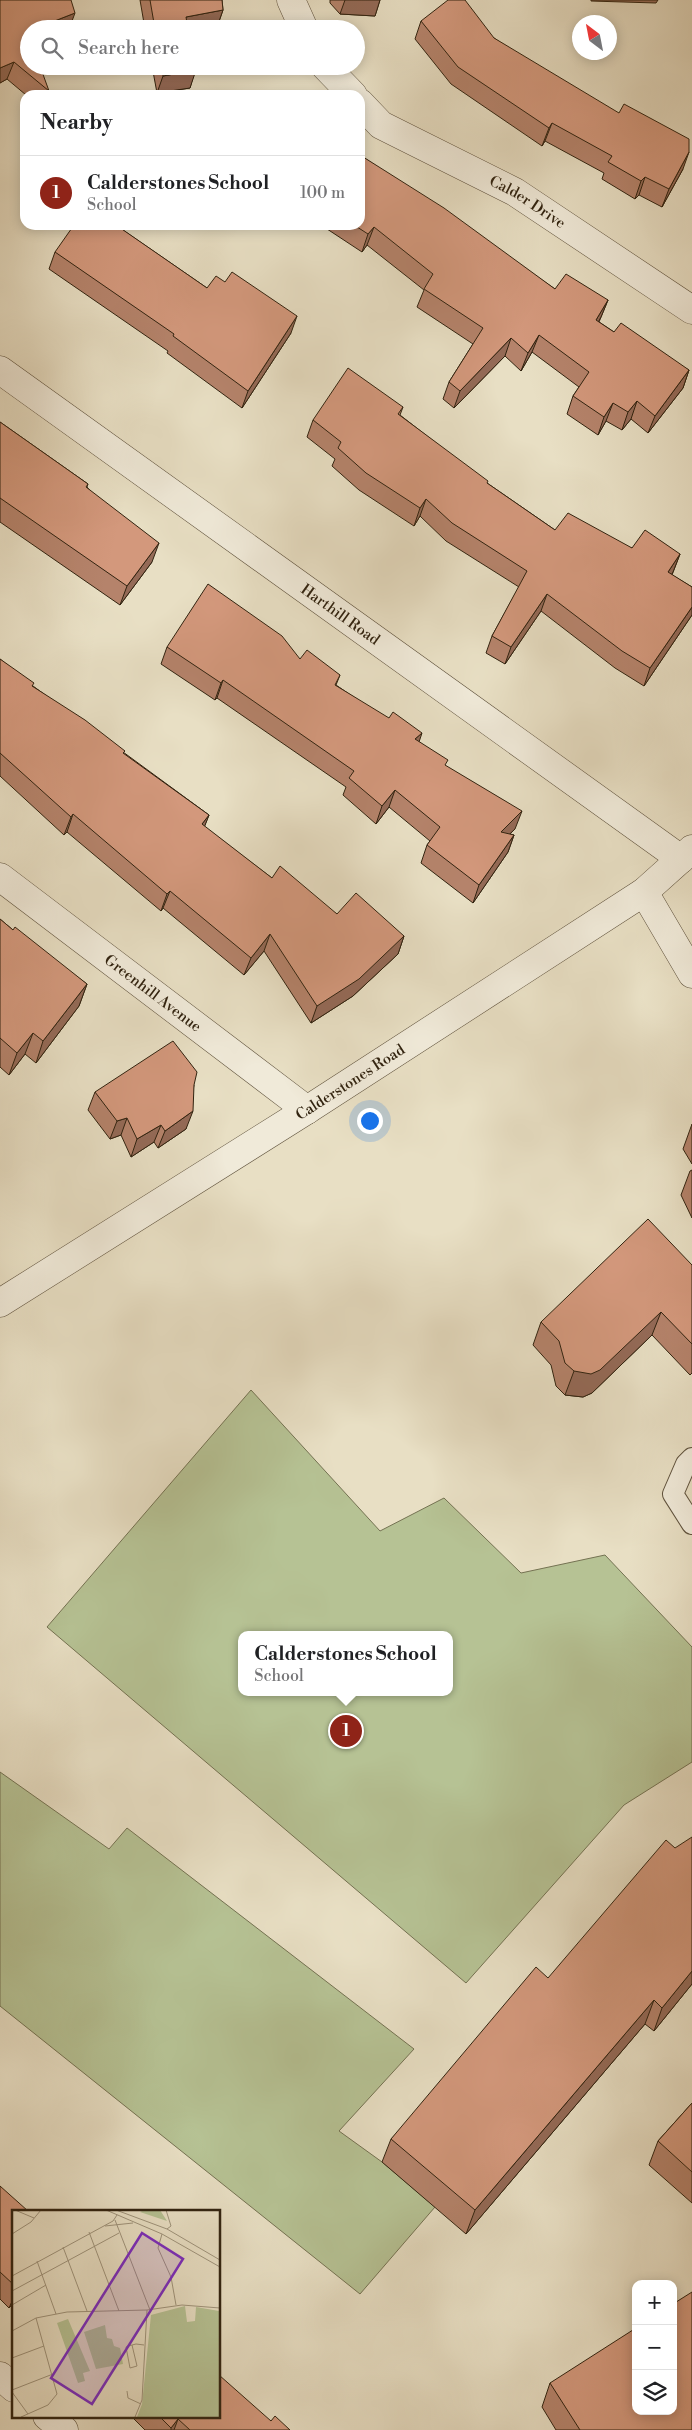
<!DOCTYPE html>
<meta charset="utf-8">
<style>
:root{--surface:#fff;--page:#f6f6f6;--text:#202124;--muted:#757577;--line:#e0e0e0;--accent:#8f2418}
body{margin:0;font-family:"Libre Bodoni",serif;background:var(--page);color:var(--text)}
.controls{position:absolute;right:15px;bottom:15px;display:grid;overflow:hidden;border-radius:10px;box-shadow:0 2px 12px #0003}
.controls button{width:45px;height:45px;display:grid;place-items:center;padding:0;border:0;border-bottom:1px solid var(--line);background:var(--surface);color:var(--text);font:25px sans-serif}
.compass{position:absolute;left:572px;top:15px;width:45px;height:45px;border-radius:50%;background:var(--surface);box-shadow:0 2px 12px #0003;rotate:328deg}
.you{position:absolute;left:369px;top:1120px;width:18px;height:18px;margin:-12px;border:4px solid #fff;border-radius:50%;background:#1a73e8;box-shadow:0 0 0 8px #1a73e833}
.badge{display:grid;place-items:center;width:32px;height:32px;border-radius:50%;background:var(--accent);color:#fff;font-size:16px;font-weight:700}
.pin{position:absolute;translate:-50% -50%;border:2px solid #fff;box-shadow:0 1px 5px #0006}
.popup{position:absolute;left:238px;top:1631px;width:215px;height:65px;box-sizing:border-box;display:grid;place-content:center;border-radius:10px;background:var(--surface);filter:drop-shadow(0 1px 4px #0005);font-size:16px;white-space:nowrap;color:var(--muted)}
.popup b{font-size:19px;color:var(--text)}
.popup::after{content:'';position:absolute;left:50%;top:100%;margin-left:-10px;border:10px solid transparent;border-top-color:var(--surface)}
.list{margin:0;padding:0;list-style:none}
h2{display:flex;justify-content:space-between;align-items:center;height:65px;margin:0;padding:0 20px;font-size:21px}
h2 small{font-size:16px;font-weight:400;color:var(--muted)}
.list li{display:grid;grid-template-columns:32px 1fr auto;gap:15px;align-items:center;box-sizing:border-box;height:75px;padding:0 20px;border-top:1px solid var(--line)}
.list b{display:block;font-size:19px;white-space:nowrap}
.list p{margin:0;font-size:16px;white-space:nowrap;color:var(--muted)}
.list em{font-size:16px;font-style:normal;color:var(--muted)}
.icon{flex:none;width:28px;height:28px;fill:none;stroke:currentColor;stroke-width:2;stroke-linecap:round;stroke-linejoin:round}
.map{position:relative;flex:none;width:692px;height:2430px;overflow:hidden}
.search{position:absolute;background:var(--surface);box-shadow:0 2px 12px #0003;left:20px;top:20px;width:345px;height:55px;display:flex;align-items:center;gap:12px;box-sizing:border-box;padding:0 18px;border-radius:28px;color:var(--muted);font-size:19px}
.panel{position:absolute;background:var(--surface);box-shadow:0 2px 12px #0003;left:20px;top:90px;width:345px;height:140px;border-radius:15px}
.map>svg:first-child{display:block}
</style>
<div class="map">
<svg width="692" height="2430" viewBox="0 0 692 2430">
<rect width="100%" height="100%" fill="#e8dfc4"/>
<filter id="stains"><feTurbulence type="fractalNoise" baseFrequency=".004" numOctaves="4"/><feColorMatrix values="0 0 0 0 .2 0 0 0 0 .09 0 0 0 0 .02 0 0 0 .5 -.17"/></filter>
<radialGradient id="worn" r=".72"><stop offset=".6" stop-color="#630" stop-opacity="0"/><stop offset="1" stop-color="#630" stop-opacity=".3"/></radialGradient>
<!-- green -->
<g fill="#b6c294" stroke="#747252" fill-rule="evenodd">
<path d="M 251,1390 L 380,1531 L 444,1498 L 521,1573 L 605,1555 L 692,1647 L 692,1762 L 624,1805 L 466,1983 L 47,1627 ZM 242,1635 L 450,1635 L 450,1692 L 242,1692 Z"/>
<path d="M 0,1772 L 109,1849 L 127,1828 L 414,2049 L 339,2131 L 382,2162 L 435,2207 L 360,2294 L 0,2006 Z"/>
</g>
<g fill="none" stroke-linecap="round" stroke-linejoin="round">
<!-- service casing -->
<g stroke="#5f523d" stroke-width="22">
<path id="service" d="M 692,1458 L 686,1464 L 673,1494 L 692,1524"/>
</g>
<!-- minor casing -->
<g stroke="#5f523d" stroke-width="29">
<g id="minor">
<path d="M 291,0 L 304,29"/>
<path d="M 325,66 L 353,95"/>
<path id="s1" d="M 360,103 L 381,125 L 515,192 L 692,310"/>
<path id="s2" d="M 0,370 L 681,859"/>
<path id="s3" d="M 0,877 L 307,1110"/>
<path d="M 644,892 L 692,974"/>
<path id="s4" d="M 0,1303 L 307,1110 L 644,892 L 692,849"/>
<path d="M 0,2376 L 14,2388"/>
<path d="M 47,2416 L 64,2430"/>
</g>
</g>
<!-- service -->
<use href="#service" stroke="#f0ead9" stroke-width="20"/>
<!-- minor -->
<use href="#minor" stroke="#f0ead9" stroke-width="28"/>
</g>
<!-- wall -->
<g fill="#b5836b" stroke="#312310">
<path d="M 140,0 L 222,0 L 223,10 L 217,27 L 209,29 L 145,29 Z"/>
<path d="M 330,0 L 380,0 L 375,16 L 340,14 L 330,3 Z"/>
<path d="M 421,21 L 494,38 L 683,169 L 662,207 L 639,195 L 635,199 L 602,179 L 604,173 L 545,141 L 542,146 L 451,84 L 415,39 Z"/>
<path d="M 29,29 L 29,66 L 49,91 L 48,95 L 26,95 L 7,79 L 0,83 Z"/>
<path d="M 152,66 L 196,66 L 190,88 L 157,93 Z"/>
<path d="M 360,155 L 555,289 L 608,300 L 599,322 L 614,332 L 689,370 L 683,388 L 648,433 L 631,419 L 622,430 L 606,421 L 598,435 L 567,414 L 573,396 L 579,387 L 532,352 L 521,371 L 505,356 L 454,408 L 443,399 L 449,382 L 473,344 L 417,307 L 424,290 L 367,245 L 362,252 L 321,225 L 360,225 Z"/>
<path d="M 118,225 L 117,226 L 207,288 L 291,333 L 242,408 L 167,353 L 168,351 L 49,269 L 55,252 Z"/>
<path d="M 403,407 L 400,415 L 487,483 L 555,530 L 632,548 L 680,554 L 672,575 L 692,587 L 692,615 L 644,686 L 615,668 L 541,611 L 505,664 L 486,653 L 492,636 L 519,587 L 446,541 L 420,516 L 414,526 L 359,490 L 332,466 L 335,459 L 307,437 L 313,420 Z"/>
<path d="M 0,422 L 88,484 L 87,487 L 152,562 L 120,605 L 0,522 Z"/>
<path d="M 167,647 L 300,659 L 340,675 L 336,685 L 419,742 L 515,829 L 510,834 L 514,835 L 508,852 L 473,903 L 421,863 L 427,845 L 430,841 L 389,807 L 376,824 L 343,795 L 346,787 L 217,698 L 215,700 L 161,664 Z"/>
<path d="M 0,659 L 33,686 L 209,815 L 204,827 L 272,878 L 337,914 L 404,936 L 398,954 L 353,996 L 311,1023 L 264,951 L 244,975 L 163,908 L 161,911 L 67,832 L 64,835 L 0,776 Z"/>
<path d="M 0,919 L 13,930 L 87,984 L 79,1006 L 36,1063 L 25,1054 L 9,1075 L 0,1067 Z"/>
<path d="M 194,1085 L 186,1129 L 158,1148 L 154,1142 L 131,1157 L 121,1135 L 110,1139 L 88,1110 L 95,1092 Z"/>
<path d="M 692,1124 L 692,1164 L 683,1149 Z"/>
<path d="M 692,1170 L 692,1218 L 681,1195 L 690,1171 Z"/>
<path d="M 692,1265 L 692,1373 L 690,1375 L 652,1335 L 592,1393 L 583,1397 L 565,1395 L 556,1386 L 551,1365 L 533,1345 L 541,1322 Z"/>
<path d="M 548,1978 L 692,1984 L 654,2031 L 645,2024 L 466,2234 L 382,2162 L 391,2139 Z"/>
<path d="M 692,2103 L 692,2203 L 649,2165 L 658,2141 Z"/>
<path d="M 0,2186 L 14,2211 L 14,2302 L 9,2308 L 0,2299 Z"/>
<path d="M 550,2383 L 692,2430 L 556,2430 L 542,2407 Z"/>
<path d="M 131,2416 L 219,2416 L 271,2421 L 290,2430 L 145,2430 Z"/>
</g>
<!-- shaded-wall -->
<g fill="#946a57" stroke="#312310">
<path d="M 345,0 L 380,0 L 375,16 L 340,14 Z"/>
<path d="M 591,0 L 658,0 L 656,3 L 591,1 Z"/>
<path d="M 223,10 L 217,27 L 209,29 L 182,29 L 186,17 Z"/>
<path d="M 75,13 L 69,29 L 34,29 Z"/>
<path d="M 14,62 L 7,79 L 0,83 L 0,68 Z"/>
<path d="M 196,70 L 190,88 L 157,93 L 163,76 Z"/>
<path d="M 552,123 L 545,141 L 542,146 L 549,128 Z"/>
<path d="M 689,152 L 683,169 L 662,207 L 669,189 Z"/>
<path d="M 645,177 L 639,195 L 635,199 L 641,181 Z"/>
<path d="M 374,227 L 367,245 L 362,252 L 368,234 Z"/>
<path d="M 608,300 L 601,317 L 590,337 L 596,320 Z"/>
<path d="M 297,316 L 291,333 L 242,408 L 248,391 Z"/>
<path d="M 539,335 L 532,352 L 521,371 L 528,353 Z"/>
<path d="M 511,338 L 505,356 L 454,408 L 460,391 Z"/>
<path d="M 689,370 L 683,388 L 648,433 L 655,416 Z"/>
<path d="M 637,401 L 631,419 L 622,430 L 628,412 Z"/>
<path d="M 613,403 L 606,421 L 598,435 L 604,417 Z"/>
<path d="M 426,499 L 420,516 L 414,526 L 420,508 Z"/>
<path d="M 159,543 L 152,562 L 120,605 L 127,586 Z"/>
<path d="M 680,554 L 673,572 L 662,590 L 668,572 Z"/>
<path d="M 547,594 L 541,611 L 505,664 L 511,647 Z"/>
<path d="M 692,607 L 692,615 L 644,686 L 650,668 Z"/>
<path d="M 223,680 L 217,698 L 215,700 L 221,683 Z"/>
<path d="M 422,733 L 416,751 L 415,739 Z"/>
<path d="M 395,790 L 389,807 L 376,824 L 382,806 Z"/>
<path d="M 522,811 L 515,829 L 494,849 L 501,832 Z"/>
<path d="M 73,814 L 67,832 L 64,835 L 71,817 Z"/>
<path d="M 209,815 L 202,833 L 202,824 Z"/>
<path d="M 514,835 L 508,852 L 473,903 L 479,885 Z"/>
<path d="M 170,891 L 163,908 L 161,911 L 167,894 Z"/>
<path d="M 270,934 L 264,951 L 244,975 L 251,958 Z"/>
<path d="M 404,936 L 398,954 L 353,996 L 311,1023 L 317,1006 Z"/>
<path d="M 87,984 L 79,1006 L 36,1063 L 43,1041 Z"/>
<path d="M 33,1033 L 25,1054 L 9,1075 L 17,1053 Z"/>
<path d="M 193,1111 L 186,1129 L 158,1148 L 165,1131 Z"/>
<path d="M 127,1118 L 121,1135 L 110,1139 L 117,1121 Z"/>
<path d="M 161,1125 L 154,1142 L 131,1157 L 137,1139 Z"/>
<path d="M 661,1312 L 652,1335 L 592,1393 L 583,1397 L 565,1395 L 574,1371 Z"/>
<path d="M 692,1971 L 692,1984 L 654,2031 L 662,2008 Z"/>
<path d="M 654,2000 L 645,2024 L 466,2234 L 475,2210 Z"/>
<path d="M 14,2297 L 14,2302 L 9,2308 Z"/>
<path d="M 178,2419 L 174,2430 L 171,2430 L 171,2428 Z"/>
</g>
<!-- building -->
<g fill="#d3987c" stroke="#312310">
<path d="M 0,0 L 71,0 L 75,13 L 34,29 L 29,29 L 29,31 L 27,31 L 29,35 L 29,66 L 40,66 L 49,91 L 14,62 L 0,68 Z"/>
<path d="M 150,0 L 222,0 L 223,10 L 186,17 L 188,29 L 155,29 Z"/>
<path d="M 448,0 L 465,0 L 494,38 L 619,113 L 624,104 L 689,139 L 689,152 L 669,189 L 645,177 L 641,181 L 608,162 L 612,156 L 552,123 L 549,128 L 458,67 L 421,21 Z"/>
<path d="M 162,66 L 196,66 L 196,70 L 163,76 Z"/>
<path d="M 360,155 L 444,208 L 555,289 L 566,274 L 608,300 L 596,320 L 614,332 L 621,323 L 689,370 L 655,416 L 637,401 L 628,412 L 613,403 L 604,417 L 573,396 L 589,372 L 539,335 L 528,353 L 511,338 L 460,391 L 449,382 L 483,328 L 424,289 L 433,274 L 374,227 L 368,234 L 354,225 L 360,225 Z"/>
<path d="M 74,225 L 116,225 L 207,288 L 216,276 L 225,282 L 232,272 L 297,316 L 248,391 L 173,336 L 174,334 L 55,252 Z"/>
<path d="M 348,368 L 403,407 L 398,414 L 488,481 L 487,483 L 555,530 L 568,513 L 632,548 L 645,530 L 680,554 L 668,572 L 692,587 L 692,607 L 650,668 L 622,651 L 547,594 L 511,647 L 492,636 L 527,571 L 452,523 L 426,499 L 420,508 L 366,473 L 338,448 L 341,442 L 313,420 Z"/>
<path d="M 0,422 L 88,484 L 86,487 L 159,543 L 127,586 L 0,498 Z"/>
<path d="M 208,584 L 282,636 L 300,659 L 307,650 L 340,675 L 335,685 L 389,718 L 393,712 L 422,733 L 415,739 L 448,760 L 445,765 L 522,811 L 501,832 L 514,835 L 479,885 L 427,845 L 440,827 L 395,790 L 382,806 L 349,778 L 354,771 L 223,680 L 221,683 L 167,647 Z"/>
<path d="M 0,659 L 34,683 L 32,686 L 85,720 L 125,751 L 123,753 L 209,815 L 202,824 L 272,878 L 280,866 L 337,914 L 356,893 L 404,936 L 359,979 L 317,1006 L 270,934 L 251,958 L 170,891 L 167,894 L 73,814 L 71,817 L 0,753 Z"/>
<path d="M 0,919 L 13,930 L 15,927 L 87,984 L 43,1041 L 33,1033 L 17,1053 L 0,1038 Z"/>
<path d="M 173,1041 L 197,1072 L 194,1085 L 193,1111 L 165,1131 L 161,1125 L 137,1139 L 127,1118 L 117,1121 L 95,1092 Z"/>
<path d="M 648,1219 L 692,1265 L 692,1344 L 661,1312 L 600,1370 L 591,1374 L 574,1371 L 565,1363 L 559,1341 L 541,1322 Z"/>
<path d="M 692,1837 L 692,1971 L 662,2008 L 654,2000 L 475,2210 L 391,2139 L 536,1967 L 548,1978 L 666,1840 L 675,1848 Z"/>
<path d="M 692,2103 L 692,2172 L 658,2141 Z"/>
<path d="M 0,2186 L 28,2211 L 14,2211 L 14,2285 L 0,2272 Z"/>
<path d="M 692,2292 L 692,2430 L 580,2430 L 550,2383 L 636,2328 L 636,2411 L 673,2411 L 673,2304 Z"/>
<path d="M 219,2375 L 271,2421 L 275,2416 L 290,2430 L 190,2430 L 178,2419 L 171,2428 L 159,2416 L 219,2416 Z"/>
</g>
<g text-anchor="middle" dominant-baseline="central" stroke-width="4" stroke-linejoin="round" paint-order="stroke">
<!-- street labels -->
<g font-size="15" fill="#312310" stroke="#f0ead9">
<text stroke="none"><textPath href="#s1" startOffset="196">Calder Drive</textPath></text>
<text stroke="none"><textPath href="#s2" startOffset="419">Harthill Road</textPath></text>
<text stroke="none"><textPath href="#s3" startOffset="192">Greenhill Avenue</textPath></text>
<text stroke="none"><textPath href="#s4" startOffset="414">Calderstones Road</textPath></text>
</g>
</g>
<!-- overview -->
<g transform="translate(12 2210)">
<rect width="208" height="208" fill="#e8dfc4"/>
<path d="M 132,0 L 148,0 L 155,11 L 128,2 ZM 173,96 L 175,112 L 183,111 L 184,97 L 207,101 L 207,207 L 125,207 L 130,194 L 139,105 ZM 56,109 L 78,161 L 71,163 L 73,171 L 66,173 L 45,113 ZM 93,115 L 95,128 L 100,129 L 102,136 L 108,138 L 111,154 L 84,159 L 72,122 Z" fill="#b6c294"/>
<path fill="none" stroke="#9f947c" stroke-width="1" d="M 3,0 L 22,8M 94,0 L 150,24 L 208,57M 104,0 L 155,19 L 208,50M 154,0 L 159,16 L 155,19M 103,10 L 138,100M 93,16 L 121,13M 77,22 L 107,101M 0,24 L 19,12 L 29,0M 150,24 L 146,38 L 159,67 L 164,95M 51,37 L 75,101M 25,51 L 44,104M 0,66 L 101,11 L 105,5M 0,81 L 107,23M 0,95 L 34,75M 0,121 L 24,108 L 55,102 L 135,100 L 170,95 L 208,98M 120,135 L 125,156 L 118,158 L 114,137 L 116,136 L 124,134 L 132,135M 0,148 L 32,136M 0,180 L 41,164M 115,181 L 116,188 L 129,194M 0,182 L 16,204M 9,207 L 36,195 L 45,184 L 24,108M 123,207 L 130,190 L 135,100"/>
<path fill="#7b2cbf" fill-opacity="0.15" stroke="#7b2cbf" stroke-width="2.5" d="M 130,23 L 171,49 L 80,194 L 39,168 Z"/>
<rect width="208" height="208" fill="none" stroke="#312310" stroke-width="2.5"/>
</g>
<rect width="100%" height="100%" filter="url(#stains)"/>
<rect width="100%" height="100%" fill="url(#worn)"/>
</svg>
<div class="controls">
<button>+</button>
<button>−</button>
<button><svg class="icon" aria-label="layers" viewBox="0 0 24 24"><path d="M12 4l9 5-9 5-9-5zM3 14l9 5 9-5"/></svg></button>
</div>
<svg class="compass" viewBox="-18 -18 36 36"><path d="M0-13l5 13h-10z" fill="#e53935"/><path d="M0 13l5-13h-10z" fill="#757577"/></svg>
<div class="you"></div>
<div class="pin badge" style="left:346px;top:1731px">1</div>
<div class="popup"><b>Calderstones School</b>School</div>
<div class="search"><svg class="icon" aria-label="search" viewBox="0 0 24 24"><circle cx="10" cy="10" r="6"/><path d="M15 15l6 6"/></svg>Search here</div>
<section class="panel">
<h2>Nearby<small></small></h2>
<ul class="list">
<li><span class="badge">1</span><div><b>Calderstones School</b><p>School</p></div><em>100 m</em></li>
</ul>
</section>
</div>
